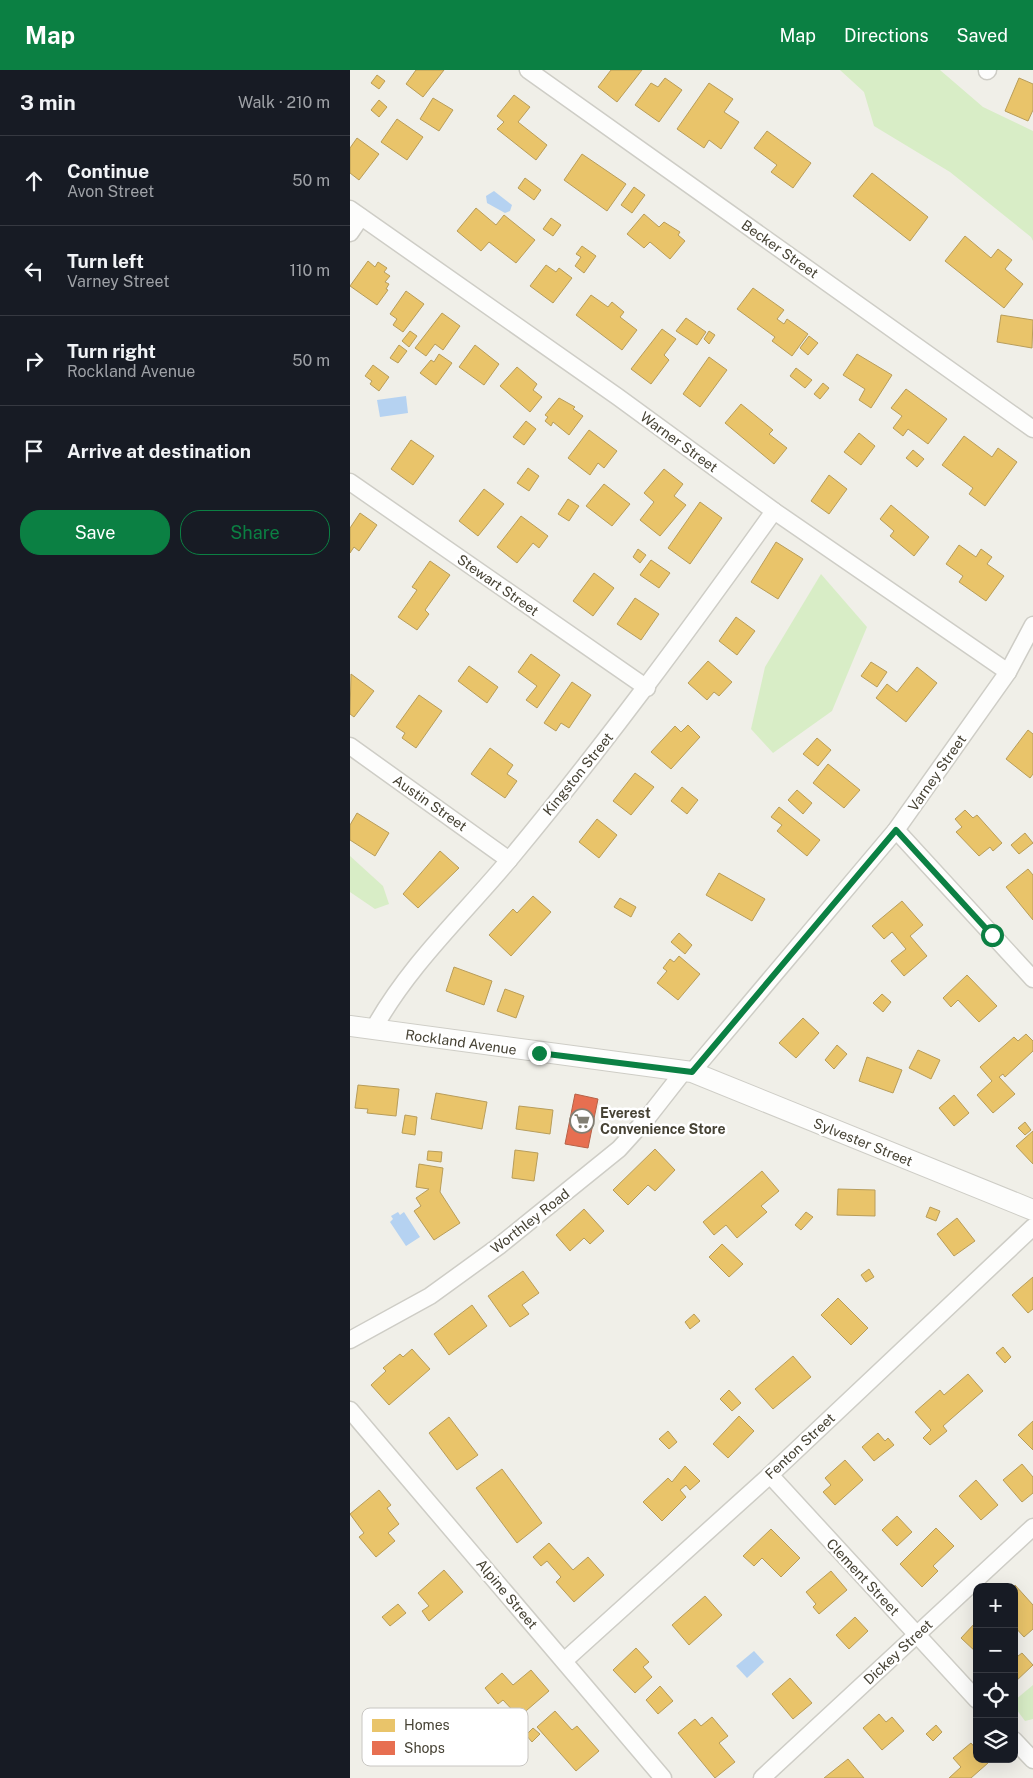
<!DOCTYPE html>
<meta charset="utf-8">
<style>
:root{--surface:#171b24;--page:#242831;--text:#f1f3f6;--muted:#9ea1a6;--line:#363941;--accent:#0b8043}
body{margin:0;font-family:"Public Sans",sans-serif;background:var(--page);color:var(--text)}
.controls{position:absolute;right:15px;bottom:15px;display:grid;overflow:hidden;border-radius:10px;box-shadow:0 5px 20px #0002}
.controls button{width:45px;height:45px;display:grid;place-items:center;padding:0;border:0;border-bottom:1px solid var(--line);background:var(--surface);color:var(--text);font:25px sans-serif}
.stop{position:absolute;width:15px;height:15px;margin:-11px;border:4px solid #0b8043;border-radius:50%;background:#fff}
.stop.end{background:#0b8043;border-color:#fff;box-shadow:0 1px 5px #0008}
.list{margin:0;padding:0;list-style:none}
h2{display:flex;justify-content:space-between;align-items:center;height:65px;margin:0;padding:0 20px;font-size:21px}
h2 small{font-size:16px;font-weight:400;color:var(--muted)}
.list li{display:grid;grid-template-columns:32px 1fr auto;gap:15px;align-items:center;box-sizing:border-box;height:90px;padding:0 20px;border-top:1px solid var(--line)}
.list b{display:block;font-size:19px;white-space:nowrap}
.list p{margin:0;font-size:16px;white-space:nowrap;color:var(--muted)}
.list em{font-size:16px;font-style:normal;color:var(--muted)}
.actions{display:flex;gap:10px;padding:15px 20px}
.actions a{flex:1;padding:11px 0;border:1px solid var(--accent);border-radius:20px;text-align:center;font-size:18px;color:var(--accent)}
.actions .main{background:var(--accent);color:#fff}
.icon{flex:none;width:28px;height:28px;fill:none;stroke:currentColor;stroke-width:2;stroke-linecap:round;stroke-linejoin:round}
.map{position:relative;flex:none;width:683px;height:1708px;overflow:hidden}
header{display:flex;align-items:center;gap:30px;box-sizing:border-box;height:70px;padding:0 25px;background:var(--accent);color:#fff}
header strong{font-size:24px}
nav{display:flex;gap:28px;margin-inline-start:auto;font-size:18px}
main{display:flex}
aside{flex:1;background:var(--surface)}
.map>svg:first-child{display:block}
</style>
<header>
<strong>Map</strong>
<nav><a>Map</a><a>Directions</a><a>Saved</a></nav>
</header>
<main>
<aside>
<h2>3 min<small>Walk · 210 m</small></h2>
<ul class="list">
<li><svg class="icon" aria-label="ahead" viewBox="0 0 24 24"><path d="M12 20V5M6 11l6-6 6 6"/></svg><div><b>Continue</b><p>Avon Street</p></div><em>50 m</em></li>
<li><svg class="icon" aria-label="left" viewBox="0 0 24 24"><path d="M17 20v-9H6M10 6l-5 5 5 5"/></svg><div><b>Turn left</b><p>Varney Street</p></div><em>110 m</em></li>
<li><svg class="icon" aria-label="right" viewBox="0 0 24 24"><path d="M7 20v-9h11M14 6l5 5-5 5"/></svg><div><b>Turn right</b><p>Rockland Avenue</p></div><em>50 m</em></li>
<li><svg class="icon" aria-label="arrive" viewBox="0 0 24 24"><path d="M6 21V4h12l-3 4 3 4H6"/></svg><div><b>Arrive at destination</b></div></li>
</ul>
<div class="actions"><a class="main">Save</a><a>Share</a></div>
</aside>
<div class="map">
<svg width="683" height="1708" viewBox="0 0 683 1708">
<rect width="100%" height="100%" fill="#f0efe8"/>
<!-- green -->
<g fill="#d8edc6">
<path d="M 490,0 L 590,0 L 633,37 L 683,61 L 683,171 L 681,167 L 600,102 L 524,56 L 514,22 Z"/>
<path d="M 471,504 L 517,557 L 482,641 L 423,683 L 401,659 L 415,597 Z"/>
<path d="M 0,786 L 33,816 L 39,834 L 25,839 L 0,822 Z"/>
<path d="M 683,1615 L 683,1649 L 675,1651 L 664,1636 L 664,1631 Z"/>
</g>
<!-- water -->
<g fill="#b5d2f1">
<path d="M 144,121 L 162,135 L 160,141 L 155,143 L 137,133 L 136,126 Z"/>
<path d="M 56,326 L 58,343 L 30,347 L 27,330 Z"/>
<path d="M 48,1142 L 50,1145 L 54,1142 L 70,1167 L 56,1176 L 40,1152 L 43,1149 L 41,1146 Z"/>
<path d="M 404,1581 L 414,1592 L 397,1608 L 386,1596 Z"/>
</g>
<!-- homes -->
<g fill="#e9c46a" stroke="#b89d5a">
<path d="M 66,0 L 94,0 L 73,27 L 56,14 Z"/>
<path d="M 261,0 L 292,0 L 267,32 L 248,17 Z"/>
<path d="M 27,5 L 35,11 L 29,19 L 21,13 Z"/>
<path d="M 315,8 L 332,20 L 309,52 L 285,35 L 301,13 L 308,17 Z"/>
<path d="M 669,8 L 683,14 L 683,40 L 678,51 L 655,41 Z"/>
<path d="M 359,13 L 383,29 L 374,42 L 389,52 L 371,79 L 359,70 L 354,78 L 327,59 Z"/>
<path d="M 164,25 L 180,37 L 168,52 L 197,75 L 186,90 L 147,59 L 154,52 L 147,46 Z"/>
<path d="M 83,28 L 103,40 L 89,61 L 70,49 Z"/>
<path d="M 29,30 L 37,37 L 29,47 L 21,40 Z"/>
<path d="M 47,49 L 73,67 L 57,90 L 31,72 Z"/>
<path d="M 417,61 L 461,93 L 443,118 L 421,102 L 427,95 L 404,78 Z"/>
<path d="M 7,68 L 29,84 L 9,110 L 0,103 L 0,78 Z"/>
<path d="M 232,84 L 276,114 L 257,141 L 214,110 Z"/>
<path d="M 522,103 L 578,147 L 560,171 L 503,126 Z"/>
<path d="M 175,108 L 191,120 L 184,130 L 168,118 Z"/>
<path d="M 284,117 L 295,125 L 282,143 L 271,135 Z"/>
<path d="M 126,138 L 146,155 L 154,145 L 185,170 L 166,193 L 139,172 L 131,181 L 107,161 Z"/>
<path d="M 294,144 L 309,157 L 314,152 L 330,162 L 328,165 L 335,171 L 320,189 L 300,172 L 294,178 L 277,164 Z"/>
<path d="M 201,148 L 211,155 L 203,166 L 193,159 Z"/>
<path d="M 615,166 L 641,188 L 648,179 L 662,190 L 655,199 L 673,214 L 654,238 L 595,191 Z"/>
<path d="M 232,176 L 246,186 L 234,203 L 225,196 L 231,187 L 226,184 Z"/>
<path d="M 18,191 L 25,197 L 28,192 L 37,198 L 34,202 L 40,206 L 35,212 L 39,214 L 36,219 L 38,220 L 27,235 L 0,216 Z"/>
<path d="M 196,195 L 206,202 L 209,198 L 222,208 L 203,233 L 180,216 Z"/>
<path d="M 403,218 L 434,240 L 427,249 L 434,254 L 437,249 L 458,264 L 442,286 L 422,271 L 425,267 L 387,239 Z"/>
<path d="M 56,221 L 74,234 L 53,262 L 43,255 L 47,249 L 40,244 Z"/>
<path d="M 241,225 L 258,237 L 262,232 L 274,242 L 270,247 L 287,260 L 272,280 L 226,245 Z"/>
<path d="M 92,243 L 110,256 L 93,280 L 85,274 L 76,286 L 65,278 Z"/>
<path d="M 651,245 L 683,250 L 682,278 L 647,272 Z"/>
<path d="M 336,248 L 356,262 L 347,275 L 326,261 Z"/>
<path d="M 312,259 L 326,269 L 314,285 L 319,290 L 301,314 L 281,299 Z"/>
<path d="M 60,261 L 67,266 L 59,277 L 52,271 Z"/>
<path d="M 359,261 L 365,265 L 359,274 L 354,269 Z"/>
<path d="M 459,266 L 468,273 L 458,285 L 450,278 Z"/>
<path d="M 49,275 L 57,281 L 48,293 L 40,288 Z"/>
<path d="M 125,275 L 149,294 L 134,315 L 109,297 Z"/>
<path d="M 89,284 L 102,293 L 86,315 L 70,303 L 81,290 L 84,292 Z"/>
<path d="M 507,284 L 542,305 L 521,338 L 509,330 L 515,319 L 493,305 Z"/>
<path d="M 359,287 L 377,300 L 350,337 L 333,324 Z"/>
<path d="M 23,295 L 39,307 L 29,321 L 20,314 L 22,311 L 15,306 Z"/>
<path d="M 167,297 L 187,314 L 183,320 L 192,327 L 180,342 L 150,316 Z"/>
<path d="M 446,298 L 462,310 L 455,318 L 440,306 Z"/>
<path d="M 473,313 L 479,318 L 470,329 L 464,324 Z"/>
<path d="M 556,319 L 597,349 L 578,374 L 558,359 L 553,366 L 543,358 L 552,346 L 541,338 Z"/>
<path d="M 209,328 L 225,337 L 223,339 L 233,346 L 219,365 L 203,352 L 201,356 L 195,351 L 198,347 L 195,345 Z"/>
<path d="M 391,334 L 423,360 L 419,364 L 437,378 L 424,394 L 375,353 Z"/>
<path d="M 176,351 L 186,359 L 174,375 L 163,367 Z"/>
<path d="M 239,360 L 267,381 L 254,398 L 248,393 L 240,405 L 218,388 Z"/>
<path d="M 509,363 L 525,376 L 511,395 L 494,382 Z"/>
<path d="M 614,366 L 642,387 L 648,378 L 667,392 L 635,436 L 619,424 L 623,418 L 592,395 Z"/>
<path d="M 61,370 L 84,386 L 63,415 L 41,399 Z"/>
<path d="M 563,380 L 574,389 L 567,397 L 556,388 Z"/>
<path d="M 178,398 L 189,406 L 179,421 L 167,413 Z"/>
<path d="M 314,399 L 333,414 L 324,426 L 336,435 L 310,466 L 290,450 L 304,432 L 294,423 Z"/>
<path d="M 479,405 L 497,419 L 479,444 L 461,431 Z"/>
<path d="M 254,414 L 280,434 L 262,456 L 236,436 Z"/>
<path d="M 134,419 L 154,434 L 128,466 L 109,451 Z"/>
<path d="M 218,429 L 229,436 L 219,451 L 208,444 Z"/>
<path d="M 350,432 L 372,448 L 340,494 L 318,478 Z"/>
<path d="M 541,435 L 579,467 L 564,486 L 540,466 L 544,461 L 530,449 Z"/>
<path d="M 10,443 L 27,455 L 9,481 L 4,477 L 0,483 L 0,458 Z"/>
<path d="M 171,446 L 198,466 L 189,478 L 183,473 L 167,493 L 147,477 Z"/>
<path d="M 426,472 L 453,489 L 428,529 L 401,512 Z"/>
<path d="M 609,475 L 626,487 L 631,479 L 642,487 L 637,494 L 654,506 L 636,531 L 609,512 L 613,506 L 596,494 Z"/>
<path d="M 288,479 L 296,485 L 290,493 L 283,487 Z"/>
<path d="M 301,490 L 320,503 L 309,518 L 290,505 Z"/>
<path d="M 80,491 L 100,505 L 75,540 L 79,544 L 67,560 L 48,547 L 67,520 L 62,517 Z"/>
<path d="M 244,503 L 264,518 L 243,546 L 223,531 Z"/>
<path d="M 285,528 L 309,544 L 291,570 L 267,554 Z"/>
<path d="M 386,547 L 405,561 L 387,585 L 369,571 Z"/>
<path d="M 181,584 L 210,605 L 187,638 L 176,630 L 187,616 L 168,602 Z"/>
<path d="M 358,591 L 382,612 L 369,626 L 364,622 L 357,630 L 338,613 Z"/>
<path d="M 521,592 L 537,602 L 527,617 L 511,606 Z"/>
<path d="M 119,596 L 148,617 L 137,633 L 108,611 Z"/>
<path d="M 567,597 L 587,613 L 556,652 L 526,628 L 537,614 L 547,622 Z"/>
<path d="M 1,604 L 24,621 L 4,647 L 0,644 Z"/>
<path d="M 222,612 L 241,625 L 219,658 L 211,653 L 206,661 L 194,653 Z"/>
<path d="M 69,625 L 92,641 L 66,678 L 52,668 L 55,663 L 46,657 Z"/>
<path d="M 338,655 L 350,667 L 321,699 L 301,682 L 325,656 L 331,662 Z"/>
<path d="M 678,660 L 683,664 L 683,704 L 680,708 L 656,689 Z"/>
<path d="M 467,668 L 481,680 L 468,696 L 453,684 Z"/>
<path d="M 140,678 L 163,695 L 157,704 L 167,711 L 155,728 L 121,704 Z"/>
<path d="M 478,694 L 510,720 L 494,738 L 463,713 Z"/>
<path d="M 285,703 L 304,717 L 281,745 L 263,731 Z"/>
<path d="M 332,717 L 348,730 L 337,744 L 321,731 Z"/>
<path d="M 447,720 L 462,733 L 453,744 L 438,730 Z"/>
<path d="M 429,737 L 470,770 L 457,786 L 427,761 L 432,755 L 421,747 Z"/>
<path d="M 615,740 L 623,748 L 627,745 L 652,773 L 643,781 L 640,777 L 629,786 L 606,762 L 612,757 L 605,749 Z"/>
<path d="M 7,743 L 39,763 L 25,786 L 0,770 L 0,755 Z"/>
<path d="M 247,749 L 267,765 L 249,788 L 229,772 Z"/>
<path d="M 675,763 L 683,773 L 669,784 L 661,775 Z"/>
<path d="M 90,781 L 109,798 L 68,838 L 53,824 Z"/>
<path d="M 678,799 L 683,805 L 683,850 L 656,817 Z"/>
<path d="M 369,803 L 415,829 L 402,851 L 356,825 Z"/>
<path d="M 183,826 L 201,842 L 161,886 L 139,865 L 163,839 L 167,843 Z"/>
<path d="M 270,828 L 286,837 L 281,847 L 264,837 Z"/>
<path d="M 552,831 L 573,855 L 560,866 L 577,886 L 554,906 L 541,891 L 556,879 L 542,862 L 534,869 L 522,856 Z"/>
<path d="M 329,863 L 342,875 L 335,884 L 321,872 Z"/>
<path d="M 329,886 L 350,904 L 328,930 L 307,913 L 317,901 L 313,898 L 320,889 L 324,892 Z"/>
<path d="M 104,897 L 142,911 L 134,935 L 96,921 Z"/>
<path d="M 617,905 L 647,936 L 629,952 L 608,930 L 601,937 L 593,928 Z"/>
<path d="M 155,919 L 174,926 L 166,948 L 147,941 Z"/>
<path d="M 532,924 L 541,932 L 533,942 L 523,933 Z"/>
<path d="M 453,948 L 469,963 L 446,988 L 429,973 Z"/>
<path d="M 676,964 L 683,971 L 683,981 L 655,1007 L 653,1004 L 649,1007 L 665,1024 L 643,1043 L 627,1025 L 642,1011 L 630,997 L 664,967 L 668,971 Z"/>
<path d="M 487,975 L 497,984 L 484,999 L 475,990 Z"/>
<path d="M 568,980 L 590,990 L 581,1009 L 559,998 Z"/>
<path d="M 517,987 L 552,1000 L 543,1023 L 509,1011 Z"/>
<path d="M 8,1015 L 49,1019 L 46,1046 L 17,1043 L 18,1039 L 5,1038 Z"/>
<path d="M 86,1023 L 137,1032 L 132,1059 L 81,1049 Z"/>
<path d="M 604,1025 L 619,1043 L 604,1056 L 589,1038 Z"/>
<path d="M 169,1036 L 203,1040 L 200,1064 L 166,1059 Z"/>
<path d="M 55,1045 L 67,1047 L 65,1065 L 52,1063 Z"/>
<path d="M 675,1052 L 681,1060 L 675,1065 L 668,1058 Z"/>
<path d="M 683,1061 L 683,1094 L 666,1076 Z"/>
<path d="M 305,1079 L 325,1100 L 305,1121 L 298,1115 L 278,1135 L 263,1120 Z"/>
<path d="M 165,1080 L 188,1083 L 184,1111 L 162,1108 Z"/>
<path d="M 78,1081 L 92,1082 L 91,1092 L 77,1090 Z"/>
<path d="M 69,1094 L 93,1098 L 90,1122 L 110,1153 L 84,1170 L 64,1141 L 71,1136 L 66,1128 L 79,1119 L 66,1117 Z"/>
<path d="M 412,1101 L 429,1121 L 411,1136 L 417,1142 L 387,1168 L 376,1155 L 364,1165 L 353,1152 Z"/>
<path d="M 488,1119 L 525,1120 L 525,1146 L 487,1145 Z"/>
<path d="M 580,1137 L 590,1141 L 586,1151 L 576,1147 Z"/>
<path d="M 234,1139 L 254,1161 L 240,1174 L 234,1168 L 220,1181 L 206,1165 Z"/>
<path d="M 456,1142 L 463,1147 L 451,1160 L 445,1155 Z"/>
<path d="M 607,1148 L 625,1171 L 604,1186 L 587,1164 Z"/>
<path d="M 372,1174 L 393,1194 L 379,1207 L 359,1187 Z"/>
<path d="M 519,1199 L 524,1207 L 516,1212 L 511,1205 Z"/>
<path d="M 173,1201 L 189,1223 L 172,1235 L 179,1244 L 160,1257 L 138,1226 Z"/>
<path d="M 683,1207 L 683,1239 L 678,1243 L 662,1225 Z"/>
<path d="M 488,1228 L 518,1258 L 501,1275 L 471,1245 Z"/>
<path d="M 122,1235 L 137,1256 L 99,1285 L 84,1264 Z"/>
<path d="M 344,1244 L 350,1251 L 340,1259 L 335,1252 Z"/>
<path d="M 653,1277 L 661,1287 L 655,1293 L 646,1283 Z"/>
<path d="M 62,1279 L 80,1299 L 39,1335 L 21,1315 L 36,1301 L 33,1298 L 50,1284 L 53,1287 Z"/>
<path d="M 443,1286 L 461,1307 L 423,1339 L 405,1319 Z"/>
<path d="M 618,1304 L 633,1321 L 593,1356 L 597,1361 L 580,1375 L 573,1368 L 581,1360 L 565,1342 L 590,1320 L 594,1325 Z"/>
<path d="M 379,1320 L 391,1333 L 382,1341 L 370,1329 Z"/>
<path d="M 389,1346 L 404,1361 L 378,1388 L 363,1374 Z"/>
<path d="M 99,1347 L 128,1385 L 107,1400 L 79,1363 Z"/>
<path d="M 683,1351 L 683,1380 L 668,1365 Z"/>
<path d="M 318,1361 L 327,1372 L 319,1379 L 309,1369 Z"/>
<path d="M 528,1363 L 535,1371 L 538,1368 L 544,1375 L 524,1391 L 512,1377 Z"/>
<path d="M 495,1390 L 513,1410 L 485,1435 L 473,1422 L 481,1415 L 475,1408 Z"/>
<path d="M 672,1394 L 683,1407 L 683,1423 L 672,1432 L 653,1410 Z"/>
<path d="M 335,1396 L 350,1411 L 340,1420 L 336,1415 L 330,1420 L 336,1427 L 312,1451 L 293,1432 L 318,1408 L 322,1412 Z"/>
<path d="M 152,1399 L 192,1453 L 167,1473 L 126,1418 Z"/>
<path d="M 626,1410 L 648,1435 L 631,1450 L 609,1426 Z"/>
<path d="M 29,1420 L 41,1435 L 37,1438 L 49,1454 L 38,1463 L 45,1471 L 26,1487 L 9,1467 L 14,1463 L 0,1444 Z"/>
<path d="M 547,1446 L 562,1462 L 547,1476 L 532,1460 Z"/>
<path d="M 586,1458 L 604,1476 L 583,1496 L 588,1501 L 572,1517 L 550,1494 Z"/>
<path d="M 421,1459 L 450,1488 L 431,1507 L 412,1488 L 404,1496 L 393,1486 Z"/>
<path d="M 199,1473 L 223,1500 L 238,1487 L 254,1505 L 224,1532 L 206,1512 L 211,1507 L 197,1491 L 191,1496 L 183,1487 Z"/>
<path d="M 94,1500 L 113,1522 L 79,1551 L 72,1541 L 79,1536 L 68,1523 Z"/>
<path d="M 481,1501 L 497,1520 L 469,1544 L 463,1537 L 466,1534 L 456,1522 Z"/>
<path d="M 665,1515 L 683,1535 L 683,1559 L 674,1567 L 664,1556 Z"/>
<path d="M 355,1526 L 372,1545 L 339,1575 L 322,1555 Z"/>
<path d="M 48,1534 L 56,1543 L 40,1556 L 32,1547 Z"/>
<path d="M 505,1547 L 518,1561 L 499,1579 L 486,1565 Z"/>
<path d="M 626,1552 L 627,1553 L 627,1583 L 611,1568 Z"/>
<path d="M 286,1578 L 299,1592 L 293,1597 L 302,1607 L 285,1623 L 263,1600 Z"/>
<path d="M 672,1583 L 683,1595 L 664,1613 L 664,1589 Z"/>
<path d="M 181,1600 L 199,1621 L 169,1647 L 153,1630 L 148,1634 L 135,1618 L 152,1603 L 163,1615 Z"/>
<path d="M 440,1608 L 462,1633 L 443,1649 L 422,1624 Z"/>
<path d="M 310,1616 L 323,1631 L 308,1644 L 296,1630 Z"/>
<path d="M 205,1641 L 222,1660 L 227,1656 L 249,1681 L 226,1701 L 187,1657 Z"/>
<path d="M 529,1644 L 536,1652 L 542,1647 L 554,1661 L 532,1680 L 513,1658 Z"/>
<path d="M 362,1647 L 378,1666 L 369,1673 L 385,1692 L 365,1708 L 328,1663 L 345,1649 L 351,1656 Z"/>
<path d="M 586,1655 L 592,1662 L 583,1671 L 576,1664 Z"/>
<path d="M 183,1658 L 190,1664 L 182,1672 L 176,1665 Z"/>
<path d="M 621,1673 L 627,1680 L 627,1689 L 634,1689 L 638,1693 L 621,1708 L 599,1708 L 611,1697 L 603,1688 Z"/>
<path d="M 498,1689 L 514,1708 L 474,1708 Z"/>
</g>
<!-- shops -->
<path fill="#e76f51" stroke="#b76248" d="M 225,1024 L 248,1029 L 238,1078 L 215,1074 Z"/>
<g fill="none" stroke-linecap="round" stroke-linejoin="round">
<!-- minor casing -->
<g stroke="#cecdc6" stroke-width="19">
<g id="minor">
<path d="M 178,0 L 683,359"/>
<path d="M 637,1 L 638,0"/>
<path d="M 0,139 L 268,327 L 424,441 L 658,602"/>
<path d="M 0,163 L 11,147"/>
<path d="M 0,412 L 297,618"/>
<path d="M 0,676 L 159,790"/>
<path d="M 546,760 L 683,909"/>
<path d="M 23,960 C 58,896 113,845 159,790 C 253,677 339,560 424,441"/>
<path d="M 342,1002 L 546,760 L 658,602 L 683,555"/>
<path d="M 0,1270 L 80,1226 L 149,1176 L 269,1079 L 298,1047 L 334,1001"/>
<path d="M 0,1340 L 313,1708"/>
<path d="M 420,1405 L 627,1630"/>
<path d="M 214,1591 L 420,1405 L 683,1157"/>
<path d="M 664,1670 L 683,1690"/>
<path d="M 412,1708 L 683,1457"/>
</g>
</g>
<!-- tertiary casing -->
<g stroke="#cecdc6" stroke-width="22">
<path id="tertiary" d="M 0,956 L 342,1002 L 683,1140"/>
</g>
<!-- minor -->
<use href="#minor" stroke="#fdfdfc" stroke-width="16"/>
<!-- tertiary -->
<use href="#tertiary" stroke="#fdfdfc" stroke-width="20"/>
</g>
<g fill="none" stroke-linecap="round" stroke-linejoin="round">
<!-- route -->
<path stroke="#0b8043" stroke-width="6" d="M 189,983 L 342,1002 L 546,760 L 642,865"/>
</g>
<!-- icons -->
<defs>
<g id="supermarket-ring" transform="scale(1.25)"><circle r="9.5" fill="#fff" stroke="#827f73" stroke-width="1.5"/><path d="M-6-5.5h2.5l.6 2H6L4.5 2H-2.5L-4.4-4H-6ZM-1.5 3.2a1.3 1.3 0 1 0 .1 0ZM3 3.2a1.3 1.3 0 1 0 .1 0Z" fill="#827f73"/></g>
</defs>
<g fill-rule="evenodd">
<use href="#supermarket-ring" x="232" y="1051"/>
</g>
<g text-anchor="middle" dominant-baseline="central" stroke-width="5" stroke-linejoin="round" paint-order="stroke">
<!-- street labels -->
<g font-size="14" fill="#464234" stroke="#fff">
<text transform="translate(430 179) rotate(35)">Becker Street</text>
<text transform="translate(329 372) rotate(36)">Warner Street</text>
<text transform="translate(148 515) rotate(35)">Stewart Street</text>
<text transform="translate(587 703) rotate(-55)">Varney Street</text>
<text transform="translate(228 704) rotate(-51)">Kingston Street</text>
<text transform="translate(80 733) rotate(35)">Austin Street</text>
<text transform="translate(111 972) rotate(8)">Rockland Avenue</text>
<text transform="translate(513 1072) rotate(22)">Sylvester Street</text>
<text transform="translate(180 1151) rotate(-38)">Worthley Road</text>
<text transform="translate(450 1376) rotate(-43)">Fenton Street</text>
<text transform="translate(513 1507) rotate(47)">Clement Street</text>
<text transform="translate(157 1524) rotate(50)">Alpine Street</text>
<text transform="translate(548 1582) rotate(-43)">Dickey Street</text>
</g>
<!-- poi labels -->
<g font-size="14" font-weight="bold" fill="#464234" stroke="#fff" text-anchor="start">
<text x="250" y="1043">Everest<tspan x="250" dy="16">Convenience Store</tspan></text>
</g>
</g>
<!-- legend -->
<rect x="12" y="1638" width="166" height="58" rx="8" fill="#fff" stroke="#c8c6c2" stroke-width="1"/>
<rect x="22" y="1649" width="23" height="13" fill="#e9c46a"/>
<rect x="22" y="1671" width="23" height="14" fill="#e76f51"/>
<g font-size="14" fill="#464234">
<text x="54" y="1660">Homes</text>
<text x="54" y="1683">Shops</text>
</g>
</svg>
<div class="controls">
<button>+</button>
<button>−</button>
<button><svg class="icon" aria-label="locate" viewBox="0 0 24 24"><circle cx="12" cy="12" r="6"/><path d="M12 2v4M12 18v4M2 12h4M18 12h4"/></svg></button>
<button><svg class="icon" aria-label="layers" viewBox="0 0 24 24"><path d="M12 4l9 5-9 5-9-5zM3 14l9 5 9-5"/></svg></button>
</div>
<div class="stop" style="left:642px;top:865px"></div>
<div class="stop end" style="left:189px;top:983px"></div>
</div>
</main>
